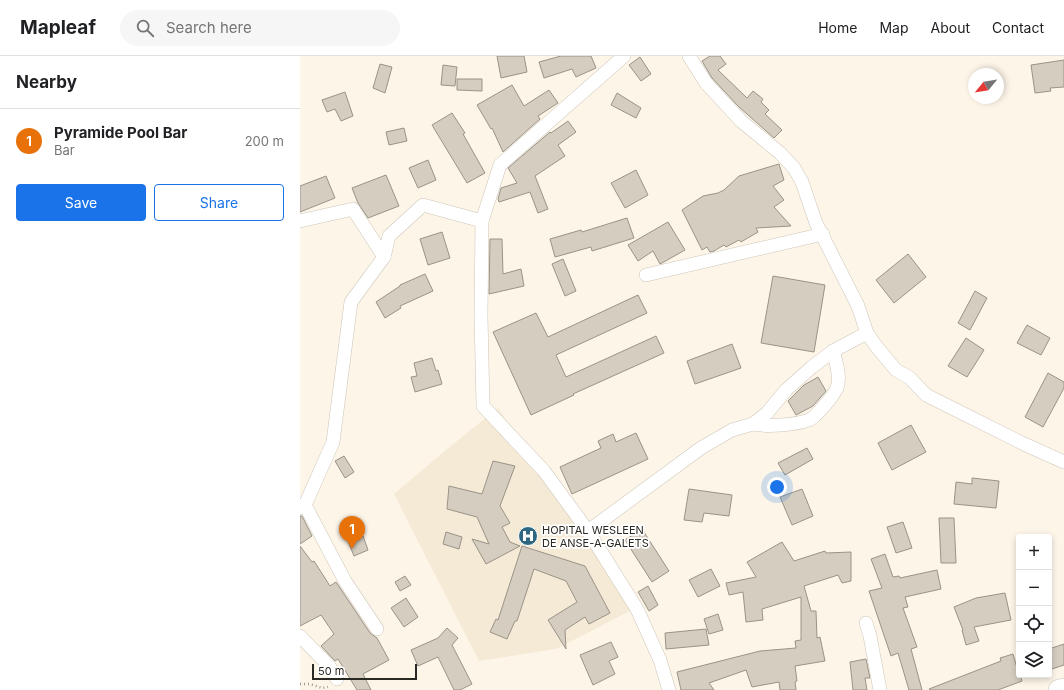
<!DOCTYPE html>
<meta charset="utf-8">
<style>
:root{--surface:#fff;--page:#f6f6f6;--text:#202124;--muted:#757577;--line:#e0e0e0;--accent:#1a73e8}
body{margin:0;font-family:Inter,sans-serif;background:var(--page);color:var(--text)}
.controls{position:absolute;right:12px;bottom:12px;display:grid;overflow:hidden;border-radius:4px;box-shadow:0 2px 6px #0003}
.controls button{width:36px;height:36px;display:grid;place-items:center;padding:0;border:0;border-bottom:1px solid var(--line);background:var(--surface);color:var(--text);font:20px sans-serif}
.compass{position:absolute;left:668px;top:12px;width:36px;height:36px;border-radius:50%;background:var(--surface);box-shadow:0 2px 6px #0003;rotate:240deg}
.scale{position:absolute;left:12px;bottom:10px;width:105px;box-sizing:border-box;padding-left:4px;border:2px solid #2a2823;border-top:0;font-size:11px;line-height:14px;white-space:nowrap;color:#2a2823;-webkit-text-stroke:3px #fff;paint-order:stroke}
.you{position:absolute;left:477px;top:431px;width:14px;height:14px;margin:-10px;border:3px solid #fff;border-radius:50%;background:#1a73e8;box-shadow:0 0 0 6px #1a73e833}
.badge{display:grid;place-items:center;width:26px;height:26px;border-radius:50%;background:var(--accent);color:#fff;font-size:13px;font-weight:700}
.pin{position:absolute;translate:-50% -33px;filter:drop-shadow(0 1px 2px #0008)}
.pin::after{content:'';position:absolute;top:21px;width:14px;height:12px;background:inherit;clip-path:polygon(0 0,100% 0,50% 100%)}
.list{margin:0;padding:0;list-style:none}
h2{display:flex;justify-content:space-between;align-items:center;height:52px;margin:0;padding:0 16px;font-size:17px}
h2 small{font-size:13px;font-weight:400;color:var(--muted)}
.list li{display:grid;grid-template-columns:26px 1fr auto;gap:12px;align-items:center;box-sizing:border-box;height:64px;padding:0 16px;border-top:1px solid var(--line)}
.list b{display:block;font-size:15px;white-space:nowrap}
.list p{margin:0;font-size:13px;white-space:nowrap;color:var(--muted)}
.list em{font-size:13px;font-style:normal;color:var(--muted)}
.actions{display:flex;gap:8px;padding:12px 16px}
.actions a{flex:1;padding:9px 0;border:1px solid var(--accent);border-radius:4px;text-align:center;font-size:14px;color:var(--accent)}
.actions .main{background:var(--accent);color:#fff}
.icon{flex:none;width:22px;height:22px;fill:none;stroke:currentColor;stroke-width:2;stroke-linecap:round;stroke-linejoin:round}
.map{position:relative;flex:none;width:764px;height:634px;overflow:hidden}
header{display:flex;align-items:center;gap:24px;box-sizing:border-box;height:56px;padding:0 20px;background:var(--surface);border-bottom:1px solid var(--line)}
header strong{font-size:19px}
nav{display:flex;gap:22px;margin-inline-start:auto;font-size:14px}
.search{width:280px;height:36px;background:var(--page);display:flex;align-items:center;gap:10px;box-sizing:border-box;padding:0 14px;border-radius:22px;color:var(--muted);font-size:15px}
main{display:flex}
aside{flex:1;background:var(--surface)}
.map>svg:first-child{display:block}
</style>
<header>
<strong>Mapleaf</strong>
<div class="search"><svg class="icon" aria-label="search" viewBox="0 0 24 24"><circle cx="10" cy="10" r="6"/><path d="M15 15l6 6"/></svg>Search here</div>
<nav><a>Home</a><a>Map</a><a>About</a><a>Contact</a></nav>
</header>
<main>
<aside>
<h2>Nearby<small></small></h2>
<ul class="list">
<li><span class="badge" style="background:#e8710a">1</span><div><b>Pyramide Pool Bar</b><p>Bar</p></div><em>200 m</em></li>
</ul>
<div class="actions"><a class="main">Save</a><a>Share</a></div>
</aside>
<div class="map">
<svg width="764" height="634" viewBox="0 0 764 634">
<rect width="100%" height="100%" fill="#fdf5e8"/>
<!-- built -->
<path fill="#f5ead6" d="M 198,352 L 332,554 L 256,593 L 179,605 L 94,438 L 147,393 Z"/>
<!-- building -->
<g fill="#d4cdc0" stroke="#9a9387">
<path d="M 197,0 L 224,0 L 227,16 L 201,22 Z"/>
<path d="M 261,0 L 291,0 L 296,12 L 276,21 L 272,13 L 244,22 L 239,6 Z"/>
<path d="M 410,0 L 420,0 L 426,8 L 418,14 L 447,42 L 453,35 L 463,43 L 461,46 L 469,54 L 465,58 L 482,74 L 474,82 L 439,51 L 412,22 L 402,5 Z"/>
<path d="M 340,1 L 351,18 L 341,25 L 329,9 Z"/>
<path d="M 764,4 L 764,31 L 750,32 L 751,35 L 735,37 L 731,9 Z"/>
<path d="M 80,8 L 92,11 L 85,37 L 73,32 Z"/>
<path d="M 143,9 L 157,11 L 155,30 L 141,29 Z"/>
<path d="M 157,23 L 182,23 L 182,35 L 157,34 Z"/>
<path d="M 212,29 L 224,50 L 249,34 L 258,47 L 238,60 L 240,63 L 203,96 L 192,72 L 191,73 L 177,49 Z"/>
<path d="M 45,36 L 53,60 L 41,65 L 35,53 L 27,56 L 22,44 Z"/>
<path d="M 317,37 L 341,52 L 336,62 L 311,49 Z"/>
<path d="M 152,57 L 165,77 L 163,78 L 185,117 L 167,127 L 132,69 Z"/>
<path d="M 268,65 L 276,76 L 258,89 L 265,100 L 235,120 L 248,153 L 238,157 L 230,136 L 199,146 L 198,143 L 201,132 L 217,127 L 208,112 L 250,76 L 251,77 Z"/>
<path d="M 104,72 L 107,85 L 89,89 L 86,76 Z"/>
<path d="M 128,104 L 136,124 L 118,132 L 109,112 Z"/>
<path d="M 479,108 L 484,124 L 473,130 L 484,144 L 474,151 L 491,170 L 456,172 L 458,176 L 441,186 L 439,184 L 426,191 L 424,189 L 414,195 L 410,196 L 407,191 L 402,194 L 382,154 L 403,140 L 418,137 L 424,134 L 439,120 Z"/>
<path d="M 336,114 L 348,139 L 325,152 L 311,127 Z"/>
<path d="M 86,119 L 99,150 L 68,162 L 58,147 L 52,132 Z"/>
<path d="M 26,120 L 35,142 L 0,156 L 0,130 Z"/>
<path d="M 327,162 L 334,182 L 292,195 L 291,191 L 255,201 L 250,183 L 281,174 L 282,176 Z"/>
<path d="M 368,166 L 385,194 L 362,207 L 360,208 L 353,195 L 338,205 L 328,189 Z"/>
<path d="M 142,176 L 150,202 L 128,209 L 120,183 Z"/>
<path d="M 190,183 L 202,183 L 203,218 L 221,213 L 224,230 L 189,238 Z"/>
<path d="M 608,198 L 626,221 L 594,247 L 576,224 Z"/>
<path d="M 263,203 L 276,235 L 265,240 L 252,208 Z"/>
<path d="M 125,218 L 133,235 L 100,250 L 101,252 L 85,262 L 76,246 L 100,230 L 100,229 Z"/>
<path d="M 473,220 L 525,229 L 514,296 L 461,287 Z"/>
<path d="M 675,235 L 687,242 L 670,274 L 658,267 Z"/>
<path d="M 338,239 L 347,257 L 256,299 L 266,321 L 356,280 L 364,297 L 273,338 L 274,339 L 231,359 L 193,276 L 236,257 L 248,281 Z"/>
<path d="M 727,269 L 750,282 L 741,299 L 717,287 Z"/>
<path d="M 666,282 L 684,294 L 667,321 L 648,310 Z"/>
<path d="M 432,288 L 441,312 L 395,328 L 387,305 Z"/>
<path d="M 132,302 L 136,315 L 138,314 L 142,328 L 115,336 L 111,321 L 117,320 L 114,307 Z"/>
<path d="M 748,317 L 764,326 L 764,332 L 743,371 L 725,361 Z"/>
<path d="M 518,321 L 526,335 L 513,350 L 496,359 L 488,345 L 504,329 Z"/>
<path d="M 611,369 L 626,396 L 592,414 L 578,387 Z"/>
<path d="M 336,377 L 348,403 L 272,438 L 260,411 L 301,392 L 298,385 L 313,378 L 316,386 Z"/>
<path d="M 507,392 L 513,403 L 485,419 L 478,407 Z"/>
<path d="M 44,400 L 54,416 L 45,422 L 35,405 Z"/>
<path d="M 193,405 L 215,410 L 200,450 L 210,467 L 202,471 L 210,486 L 220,490 L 186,508 L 172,483 L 189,488 L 177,461 L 147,453 L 149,430 L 182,438 Z"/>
<path d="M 672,422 L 699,425 L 696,452 L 654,448 L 656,426 L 672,428 Z"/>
<path d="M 389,433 L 432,439 L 429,460 L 404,457 L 402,466 L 384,464 Z"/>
<path d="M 502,433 L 513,460 L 492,469 L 480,441 Z"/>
<path d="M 0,460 L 2,460 L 12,480 L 0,488 Z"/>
<path d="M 639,462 L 654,462 L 656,507 L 641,507 Z"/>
<path d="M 603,466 L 612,492 L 596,497 L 587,471 Z"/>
<path d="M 342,473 L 369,515 L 352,526 L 325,484 Z"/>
<path d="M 146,476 L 162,481 L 159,493 L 143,488 Z"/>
<path d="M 63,480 L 68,494 L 54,500 L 48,485 Z"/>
<path d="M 482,486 L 494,505 L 525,495 L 526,497 L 551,496 L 551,525 L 542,527 L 538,519 L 504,530 L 511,555 L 516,555 L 517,582 L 520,581 L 525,605 L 495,610 L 497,625 L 495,626 L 496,634 L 480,634 L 479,626 L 452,631 L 446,614 L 409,627 L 414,634 L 381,634 L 377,616 L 460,595 L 496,592 L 495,585 L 501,584 L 501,541 L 462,553 L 463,564 L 446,566 L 443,536 L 429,539 L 426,527 L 456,521 L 447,506 Z"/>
<path d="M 0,490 L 12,506 L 14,505 L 30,530 L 36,526 L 70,577 L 77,582 L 89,604 L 63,618 L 71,634 L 57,634 L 38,603 L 35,605 L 21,590 L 34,578 L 21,559 L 0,570 Z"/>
<path d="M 222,490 L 285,510 L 310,557 L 289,568 L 285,561 L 265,574 L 266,593 L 248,564 L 277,546 L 266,525 L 234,513 L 217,565 L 215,565 L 207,583 L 190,576 L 196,563 L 198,564 Z"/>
<path d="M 585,498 L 593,521 L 599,520 L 600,522 L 637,514 L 641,533 L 605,541 L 608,551 L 603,552 L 617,591 L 611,593 L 622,634 L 609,634 L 598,597 L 591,600 L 569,535 L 582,532 L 571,503 Z"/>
<path d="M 411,513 L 420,530 L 398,541 L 389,524 Z"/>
<path d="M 105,520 L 111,529 L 100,535 L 95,526 Z"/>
<path d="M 348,530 L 358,549 L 349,555 L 338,536 Z"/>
<path d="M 705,537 L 711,564 L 674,571 L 679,585 L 666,589 L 662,574 L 663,574 L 654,551 L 676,542 Z"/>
<path d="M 106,542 L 118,561 L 104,571 L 91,552 Z"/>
<path d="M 418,558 L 423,574 L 409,578 L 404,563 Z"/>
<path d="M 147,572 L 158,582 L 152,589 L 172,628 L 160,634 L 154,634 L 138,601 L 118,610 L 111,594 L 138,582 Z"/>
<path d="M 406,573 L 409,589 L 366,593 L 365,577 Z"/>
<path d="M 311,586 L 318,601 L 309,605 L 315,618 L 293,629 L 280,599 Z"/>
<path d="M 764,588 L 764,609 L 749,614 L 749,593 Z"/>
<path d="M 713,598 L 719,619 L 720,619 L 722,625 L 698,634 L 630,634 L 629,633 L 701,605 L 700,602 Z"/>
<path d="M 566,603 L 570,622 L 565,622 L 567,634 L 553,634 L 550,606 Z"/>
</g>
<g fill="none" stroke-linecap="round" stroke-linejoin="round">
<!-- street casing -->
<g stroke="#cdc6b9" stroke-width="14">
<g id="street">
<path d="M 324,0 L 200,109 L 182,165 L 181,261 L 183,350 L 244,415 L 288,475 L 337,553 L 360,604 L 369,634"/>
<path d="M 389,0 L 406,27 L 441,65 L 480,97 L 494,112 L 502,126 L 516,167 L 558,250 L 567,277 L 576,290 L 596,314 L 610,322 L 626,339 L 724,388 L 764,406"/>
<path d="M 0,165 L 53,153 L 84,201"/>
<path d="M 346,219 L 523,178"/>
<path d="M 453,368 C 467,371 495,369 509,364 C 516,361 534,339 537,332 C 541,321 536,305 533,295"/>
<path d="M 5,449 L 45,525 L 77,573"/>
<path d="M 0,452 L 5,449 L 33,386 L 51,246 L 84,201 L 89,180 L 123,149 L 182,165"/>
<path d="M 288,475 L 401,392 L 432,374 L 453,368 L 467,357 L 486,334 L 512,311 L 533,295 L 567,277"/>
<path d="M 566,567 L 570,580 L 580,634"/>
<path d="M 0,580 L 29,610 L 37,623"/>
</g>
</g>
<!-- primary casing -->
<g stroke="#cdc6b9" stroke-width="22">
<path id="primary" d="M 759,634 L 764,633"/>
</g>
<!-- path -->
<path stroke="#9e998f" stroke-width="2.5" stroke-dasharray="1 3" stroke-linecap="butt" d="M 0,628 L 10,628 L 22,632 L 28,631"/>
<!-- street -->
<use href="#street" stroke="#fff" stroke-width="13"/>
<!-- primary -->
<use href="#primary" stroke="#fff" stroke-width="21"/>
</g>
<!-- icons -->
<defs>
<g id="hospital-disc" transform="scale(1)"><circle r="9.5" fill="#2d6880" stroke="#fff"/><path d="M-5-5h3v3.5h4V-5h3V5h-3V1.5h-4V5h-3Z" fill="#fff"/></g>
</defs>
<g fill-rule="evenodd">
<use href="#hospital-disc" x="228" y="480"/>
</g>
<g text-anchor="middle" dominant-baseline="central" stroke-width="3.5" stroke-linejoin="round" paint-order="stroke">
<!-- poi labels -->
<g font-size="11" fill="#2a2823" stroke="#fff" text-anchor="start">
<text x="242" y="474">HOPITAL WESLEEN<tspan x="242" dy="13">DE ANSE-A-GALETS</tspan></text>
</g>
</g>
</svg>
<div class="controls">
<button>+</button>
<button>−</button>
<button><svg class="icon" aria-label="locate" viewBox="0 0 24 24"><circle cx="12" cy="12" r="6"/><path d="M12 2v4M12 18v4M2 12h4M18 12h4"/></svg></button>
<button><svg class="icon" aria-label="layers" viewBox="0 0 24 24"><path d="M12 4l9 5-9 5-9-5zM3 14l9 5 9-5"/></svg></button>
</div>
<svg class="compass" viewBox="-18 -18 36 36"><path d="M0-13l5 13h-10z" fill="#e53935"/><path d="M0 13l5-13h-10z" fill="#757577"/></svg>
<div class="scale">50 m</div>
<div class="you"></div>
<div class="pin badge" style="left:52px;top:493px;background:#e8710a">1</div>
</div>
</main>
